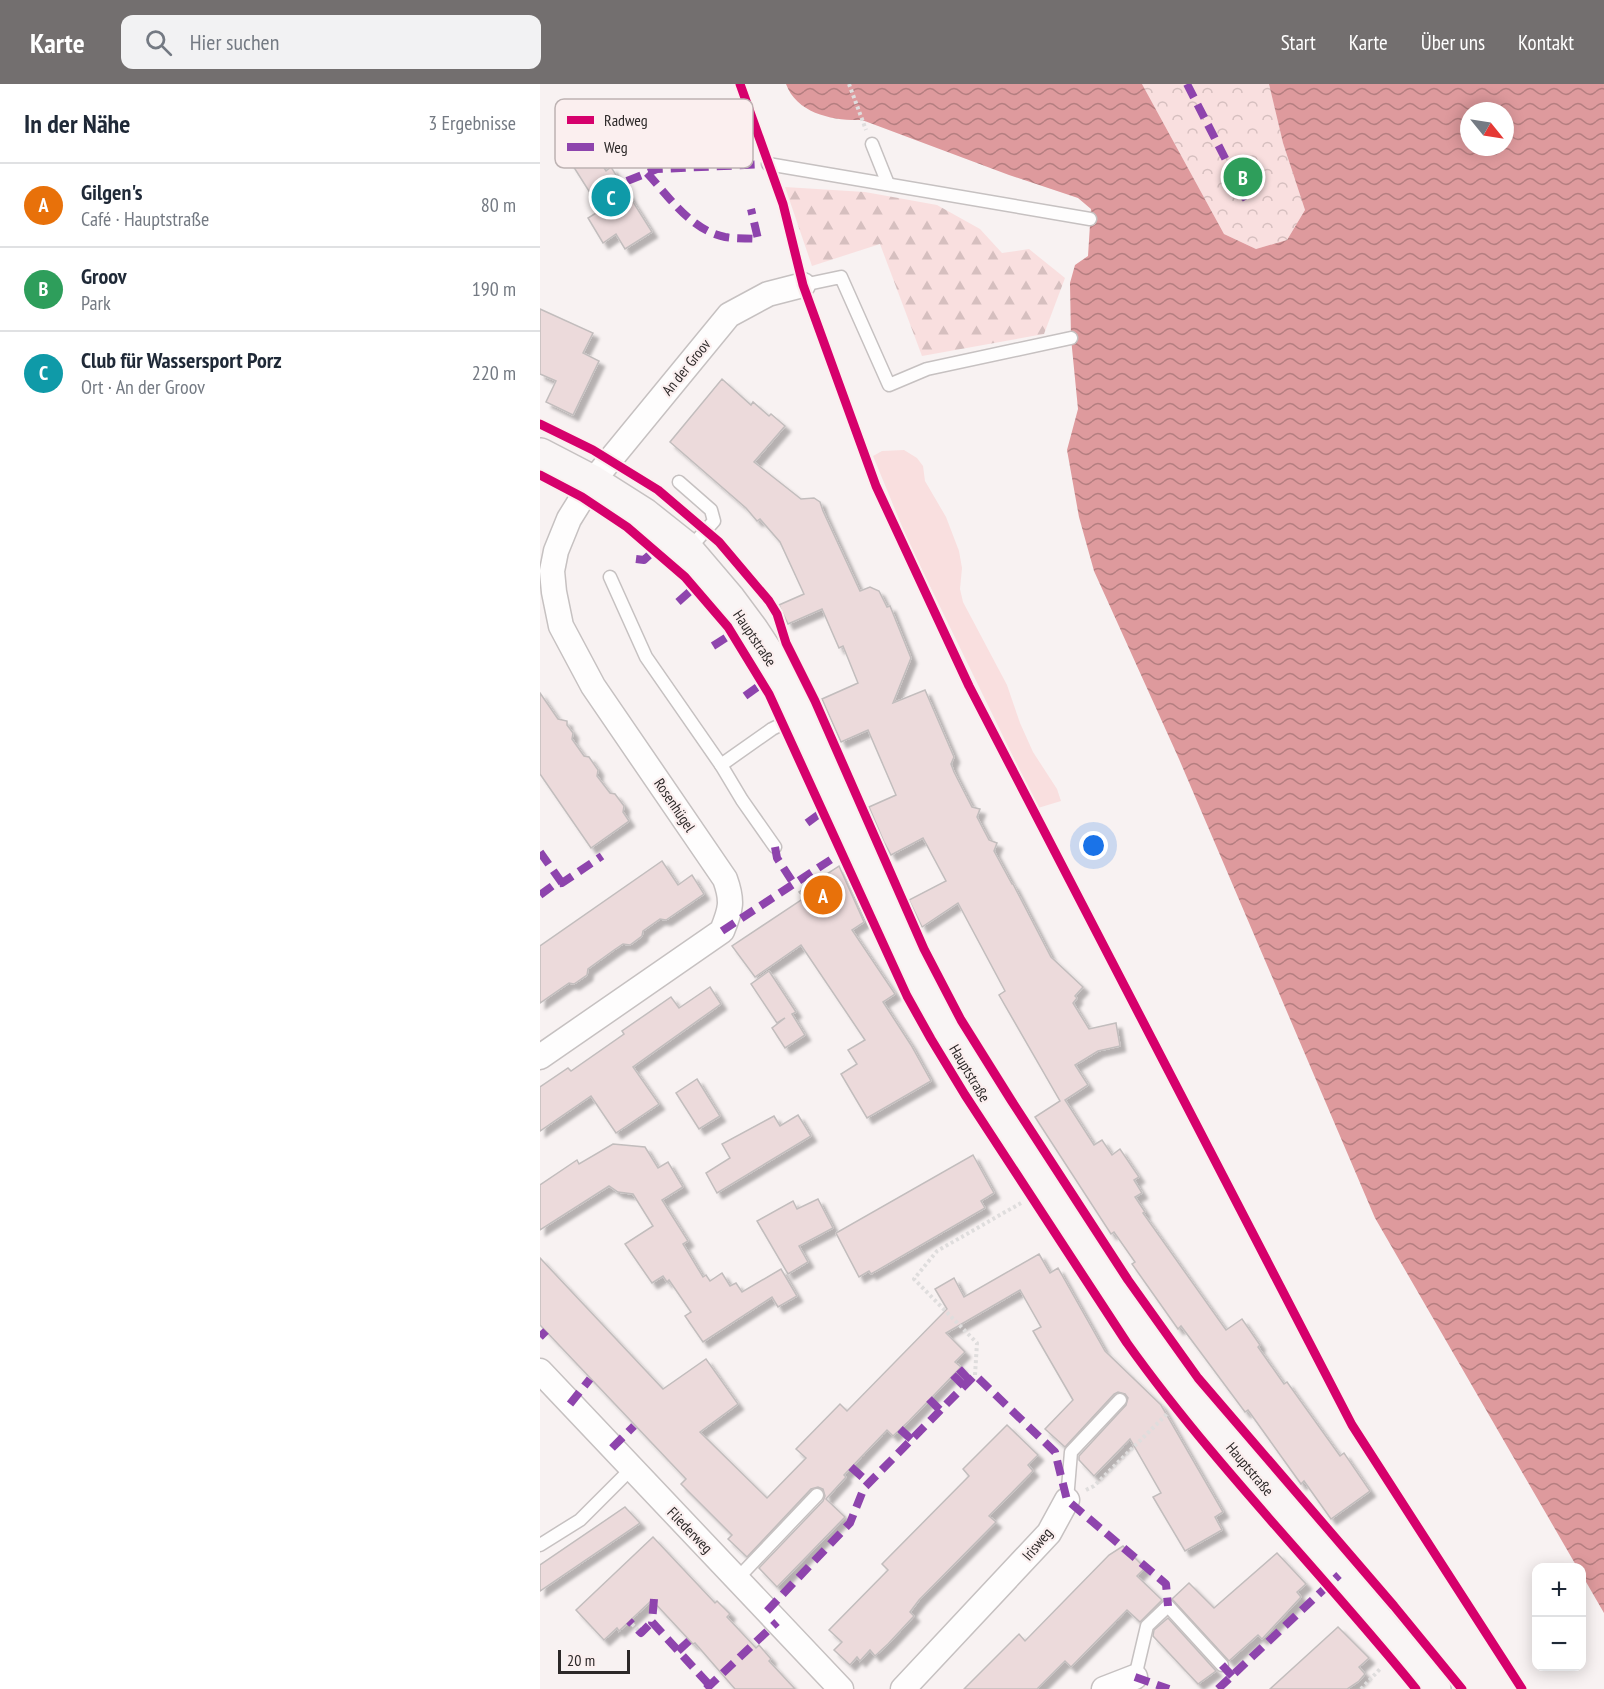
<!DOCTYPE html>
<html lang="de">
<meta charset="utf-8">
<style>
:root{--surface:#fff;--page:#f2f2f3;--text:#1f2937;--muted:#747a83;--line:#e0e1e3;--accent:#736f6f}
body{margin:0;font-family:"PT Sans Narrow",sans-serif;background:var(--page);color:var(--text)}
.controls{position:absolute;right:18px;bottom:18px;display:grid;overflow:hidden;border-radius:12px;box-shadow:0 3px 15px #0003}
.controls button{width:54px;height:54px;display:grid;place-items:center;padding:0;border:0;border-bottom:2px solid var(--line);background:var(--surface);color:var(--text);font:30px sans-serif}
.compass{position:absolute;left:920px;top:18px;width:54px;height:54px;border-radius:50%;background:var(--surface);box-shadow:0 3px 15px #0003;rotate:120deg}
.scale{position:absolute;left:18px;bottom:15px;width:72px;box-sizing:border-box;padding-left:6px;border:3px solid #2c2828;border-top:0;font-size:16px;line-height:21px;white-space:nowrap;color:#2c2828;-webkit-text-stroke:4px #fbefef;paint-order:stroke}
.you{position:absolute;left:554px;top:762px;width:21px;height:21px;margin:-15px;border:4px solid #fff;border-radius:50%;background:#1a73e8;box-shadow:0 0 0 9px #1a73e833}
.badge{display:grid;place-items:center;width:39px;height:39px;border-radius:50%;background:var(--accent);color:#fff;font-size:20px;font-weight:700}
.pin{position:absolute;translate:-50% -50%;border:3px solid #fff;box-shadow:0 2px 6px #0006}
.list{margin:0;padding:0;list-style:none}
h2{display:flex;justify-content:space-between;align-items:center;height:78px;margin:0;padding:0 24px;font-size:26px}
h2 small{font-size:20px;font-weight:400;color:var(--muted)}
.list li{display:grid;grid-template-columns:39px 1fr auto;gap:18px;align-items:center;box-sizing:border-box;height:84px;padding:0 24px;border-top:2px solid var(--line)}
.list b{display:block;font-size:22px;white-space:nowrap}
.list p{margin:0;font-size:20px;white-space:nowrap;color:var(--muted)}
.list em{font-size:20px;font-style:normal;color:var(--muted)}
.icon{flex:none;width:33px;height:33px;fill:none;stroke:currentColor;stroke-width:2;stroke-linecap:round;stroke-linejoin:round}
.map{position:relative;flex:none;width:1064px;height:1605px;overflow:hidden}
header{display:flex;align-items:center;gap:36px;box-sizing:border-box;height:84px;padding:0 30px;background:var(--accent);color:#fff}
header strong{font-size:28px}
nav{display:flex;gap:33px;margin-inline-start:auto;font-size:21px}
.search{width:420px;height:54px;background:var(--page);display:flex;align-items:center;gap:15px;box-sizing:border-box;padding:0 21px;border-radius:12px;color:var(--muted);font-size:22px}
main{display:flex}
aside{flex:1;background:var(--surface)}
.map>svg:first-child{display:block}
</style>
<header>
<strong>Karte</strong>
<div class="search"><svg class="icon" aria-label="search" viewBox="0 0 24 24"><circle cx="10" cy="10" r="6"/><path d="M15 15l6 6"/></svg>Hier suchen</div>
<nav><a>Start</a><a>Karte</a><a>Über uns</a><a>Kontakt</a></nav>
</header>
<main>
<aside>
<h2>In der Nähe<small>3 Ergebnisse</small></h2>
<ul class="list">
<li><span class="badge" style="background:#e8710a">A</span><div><b>Gilgen's</b><p>Café · Hauptstraße</p></div><em>80 m</em></li>
<li><span class="badge" style="background:#2e9e5b">B</span><div><b>Groov</b><p>Park</p></div><em>190 m</em></li>
<li><span class="badge" style="background:#0f9aa8">C</span><div><b>Club für Wassersport Porz</b><p>Ort · An der Groov</p></div><em>220 m</em></li>
</ul>
</aside>
<div class="map">
<svg width="1064" height="1605" viewBox="0 0 1064 1605">
<defs>
<pattern id="forest-firs" width="22" height="20" patternUnits="userSpaceOnUse" patternTransform="scale(1.5)"><rect width="22" height="20" fill="#f9dfdf"/><path d="M5 1l3.5 6h-7zM16 11l3.5 6h-7z" fill="#d6bfbf"/></pattern>
<pattern id="park-crowns" width="20" height="18" patternUnits="userSpaceOnUse" patternTransform="scale(1.5)"><rect width="20" height="18" fill="#f9dfdf"/><path d="M2 6a3 3 0 1 1 6 0M12 15a3 3 0 1 1 6 0" fill="none" stroke="#d6bfbf"/></pattern>
<pattern id="water-waves" width="16" height="10" patternUnits="userSpaceOnUse" patternTransform="scale(1.5)"><rect width="16" height="10" fill="#de9a9d"/><path d="M0 5q4-4 8 0t8 0" fill="none" stroke="#b47e80"/></pattern>
<filter id="shadow"><feDropShadow dx="5.5" dy="5.5" stdDeviation="1.5" flood-color="#0004"/></filter>
</defs>
<rect width="100%" height="100%" fill="#f8f2f2"/>
<!-- grass -->
<path fill="#f9dfdf" d="M 364,366 L 377,374 L 383,382 L 385,397 L 406,433 L 419,467 L 422,484 L 420,505 L 423,518 L 467,601 L 480,639 L 493,668 L 517,705 L 521,717 L 498,724 L 368,457 L 333,372 L 342,367 Z"/>
<!-- forest -->
<path fill="url(#forest-firs)" d="M 245,103 L 325,108 L 397,121 L 440,145 L 462,169 L 489,165 L 525,194 L 504,250 L 382,272 L 340,160 L 272,182 Z"/>
<!-- park -->
<path fill="url(#park-crowns)" d="M 602,0 L 729,0 L 743,59 L 765,126 L 747,156 L 716,165 L 684,150 Z"/>
<!-- water -->
<path fill="url(#water-waves)" fill-rule="evenodd" d="M 246,0 L 602,0 L 684,150 L 716,165 L 747,156 L 765,126 L 743,59 L 729,0 L 1064,0 L 1064,1529 L 1042,1491 L 1042,1484 L 1037,1483 L 835,1134 L 639,675 L 554,487 L 539,433 L 527,366 L 538,325 L 531,254 L 530,199 L 535,181 L 548,172 L 551,125 L 538,114 L 469,91 L 322,36 C 294,37 257,30 246,0 ZM 929,27 L 965,27 L 965,63 L 929,63 Z"/>
<!-- building -->
<g fill="#ecdadb" stroke="#c2bdbd" stroke-width="1.5" filter="url(#shadow)">
<path d="M 49,60 L 66,87 L 71,83 L 112,148 L 85,165 L 76,150 L 63,159 L 48,134 L 61,126 L 28,74 Z"/>
<path d="M 0,225 L 53,249 L 43,269 L 59,277 L 33,331 L 6,318 L 16,297 L 0,290 Z"/>
<path d="M 182,295 L 211,321 L 213,318 L 229,332 L 231,330 L 245,342 L 214,378 L 261,415 L 274,414 L 280,418 L 283,427 L 320,507 L 330,503 L 339,507 L 347,523 L 350,522 L 371,574 L 353,619 L 385,606 L 414,673 L 411,680 L 414,688 L 432,723 L 440,725 L 437,733 L 449,756 L 457,759 L 454,767 L 472,800 L 473,800 L 511,873 L 543,903 L 535,912 L 537,914 L 533,919 L 549,945 L 576,939 L 580,962 L 558,967 L 535,981 L 548,1001 L 525,1016 L 554,1061 L 562,1056 L 572,1071 L 580,1065 L 599,1093 L 594,1096 L 602,1109 L 595,1113 L 605,1128 L 603,1129 L 686,1246 L 702,1235 L 720,1261 L 718,1263 L 744,1300 L 747,1298 L 800,1372 L 804,1369 L 830,1407 L 791,1435 L 764,1397 L 761,1400 L 708,1326 L 705,1328 L 641,1242 L 638,1245 L 592,1180 L 595,1178 L 574,1148 L 571,1150 L 495,1033 L 520,1017 L 459,911 L 465,907 L 418,819 L 382,843 L 369,816 L 406,797 L 383,754 L 351,771 L 344,758 L 329,723 L 356,711 L 328,646 L 301,658 L 282,615 L 318,599 L 303,562 L 299,564 L 282,525 L 248,540 L 239,521 L 264,510 L 240,458 L 220,435 L 217,437 L 206,424 L 130,358 Z"/>
<path d="M 0,609 L 18,635 L 27,637 L 27,641 L 33,649 L 32,655 L 44,672 L 49,673 L 58,686 L 57,692 L 70,709 L 75,710 L 84,722 L 83,728 L 89,737 L 51,764 L 0,690 Z"/>
<path d="M 122,777 L 138,801 L 152,791 L 164,810 L 126,836 L 120,835 L 103,847 L 102,852 L 90,861 L 83,860 L 74,866 L 48,885 L 47,891 L 34,900 L 29,899 L 0,919 L 0,862 Z"/>
<path d="M 299,782 L 324,838 L 312,846 L 355,910 L 343,918 L 371,961 L 391,997 L 327,1034 L 301,990 L 317,980 L 308,966 L 325,956 L 261,861 L 215,893 L 192,862 L 264,814 L 259,808 Z"/>
<path d="M 229,887 L 256,928 L 252,930 L 265,951 L 245,964 L 232,944 L 245,934 L 237,939 L 211,900 Z"/>
<path d="M 170,903 L 181,920 L 93,983 L 119,1020 L 76,1049 L 51,1012 L 0,1047 L 0,1003 L 28,984 L 31,987 L 84,950 L 82,947 L 131,913 L 139,924 Z"/>
<path d="M 157,995 L 180,1032 L 159,1045 L 136,1009 Z"/>
<path d="M 258,1031 L 271,1052 L 177,1109 L 166,1089 L 190,1074 L 182,1060 L 234,1032 L 240,1042 Z"/>
<path d="M 73,1060 L 105,1063 L 118,1084 L 128,1078 L 143,1103 L 122,1116 L 148,1157 L 143,1160 L 163,1193 L 166,1191 L 170,1197 L 182,1189 L 190,1202 L 196,1199 L 202,1208 L 241,1185 L 257,1212 L 238,1223 L 232,1213 L 163,1258 L 145,1232 L 151,1228 L 129,1196 L 127,1198 L 123,1192 L 112,1199 L 85,1160 L 113,1142 L 93,1110 L 78,1108 L 69,1102 L 0,1146 L 0,1101 L 37,1076 L 39,1080 Z"/>
<path d="M 433,1071 L 454,1109 L 441,1117 L 445,1124 L 331,1190 L 329,1187 L 319,1193 L 296,1149 Z"/>
<path d="M 278,1115 L 293,1144 L 259,1162 L 268,1178 L 248,1190 L 217,1137 L 253,1117 L 257,1125 Z"/>
<path d="M 499,1170 L 510,1189 L 518,1184 L 565,1267 L 621,1321 L 683,1428 L 675,1433 L 682,1446 L 645,1467 L 613,1413 L 621,1409 L 590,1355 L 554,1392 L 539,1376 L 539,1372 L 586,1321 L 588,1314 L 585,1310 L 578,1308 L 574,1310 L 525,1363 L 505,1345 L 533,1316 L 493,1247 L 501,1243 L 480,1206 L 406,1249 L 425,1268 L 415,1278 L 421,1283 L 369,1337 L 353,1352 L 347,1346 L 304,1391 L 306,1393 L 286,1415 L 305,1433 L 237,1503 L 219,1484 L 283,1417 L 285,1412 L 283,1405 L 278,1403 L 271,1405 L 207,1473 L 188,1455 L 192,1451 L 141,1400 L 146,1395 L 0,1241 L 0,1174 L 123,1305 L 166,1275 L 198,1320 L 160,1348 L 227,1414 L 266,1374 L 256,1365 L 300,1320 L 307,1327 L 407,1225 L 395,1205 L 414,1194 L 424,1213 Z"/>
<path d="M 467,1341 L 498,1371 L 488,1381 L 493,1387 L 449,1432 L 456,1438 L 379,1516 L 370,1528 L 374,1532 L 348,1560 L 335,1572 L 330,1566 L 320,1577 L 317,1573 L 310,1581 L 294,1566 L 302,1558 L 289,1546 L 348,1486 L 342,1480 L 429,1392 L 423,1385 Z"/>
<path d="M 85,1423 L 100,1439 L 0,1507 L 0,1481 Z"/>
<path d="M 113,1453 L 175,1519 L 177,1517 L 190,1530 L 187,1533 L 216,1564 L 219,1561 L 231,1575 L 229,1577 L 255,1605 L 195,1605 L 155,1559 L 153,1560 L 112,1516 L 79,1547 L 77,1544 L 64,1556 L 36,1526 Z"/>
<path d="M 583,1462 L 605,1484 L 597,1492 L 622,1516 L 600,1538 L 587,1526 L 531,1583 L 525,1577 L 497,1605 L 424,1605 L 479,1550 L 485,1557 L 569,1471 Z"/>
<path d="M 737,1469 L 766,1500 L 757,1508 L 761,1513 L 722,1555 L 718,1551 L 689,1577 L 632,1515 L 649,1499 L 674,1524 Z"/>
<path d="M 628,1534 L 676,1587 L 658,1600 L 613,1552 L 614,1546 Z"/>
<path d="M 798,1543 L 829,1574 L 819,1583 L 825,1590 L 819,1597 L 807,1605 L 730,1605 Z"/>
</g>
<g fill="none" stroke-linecap="round" stroke-linejoin="round">
<!-- lane casing -->
<g stroke="#c6c1c1" stroke-width="15">
<g id="lane">
<path d="M 332,60 L 348,100"/>
<path d="M 228,80 L 550,135"/>
<path d="M 263,201 L 301,193 L 349,301 L 387,285 L 531,254"/>
<path d="M 139,398 L 171,426 L 174,437 L 148,466"/>
<path d="M 70,493 L 106,573 L 181,681"/>
<path d="M 235,763 L 202,716 L 181,681 L 232,645 L 260,631"/>
<path d="M 527,1416 L 531,1368 L 580,1316"/>
<path d="M 0,1461 L 40,1436 L 91,1385"/>
<path d="M 197,1495 L 277,1411"/>
<path d="M 595,1593 L 607,1542 L 628,1522 L 682,1581"/>
</g>
</g>
<!-- street casing -->
<g stroke="#c6c1c1" stroke-width="27">
<g id="street">
<path d="M 0,973 L 182,847 C 191,825 193,817 185,795 L 53,602 L 21,542 L 14,508 L 12,487 L 16,467 L 29,435 L 52,398 L 189,231 L 228,210 L 263,201"/>
<path d="M 0,1287 L 301,1605"/>
<path d="M 363,1605 L 509,1449 L 527,1416"/>
<path d="M 564,1605 L 595,1593"/>
</g>
</g>
<!-- secondary casing -->
<g stroke="#c6c1c1" stroke-width="36">
<path id="secondary" d="M 0,371 L 52,398 L 104,431 L 143,462 L 189,516 L 212,547 L 231,576 L 261,631 L 345,827 L 399,936 L 438,1004 L 504,1106 L 646,1310 L 894,1605"/>
</g>
<!-- path -->
<g stroke="#dfdddd" stroke-width="4" stroke-dasharray="3 3" stroke-linecap="butt">
<path d="M 309,0 L 326,46"/>
<path d="M 435,1291 L 437,1259 L 374,1195 L 397,1167 L 481,1119"/>
<path d="M 546,1406 L 554,1402 L 628,1329"/>
<path d="M 92,1540 L 98,1546"/>
<path d="M 821,1605 L 841,1584"/>
</g>
<!-- lane -->
<use href="#lane" stroke="#fefdfd" stroke-width="12"/>
<!-- street -->
<use href="#street" stroke="#fefdfd" stroke-width="24"/>
<!-- secondary -->
<use href="#secondary" stroke="#f9f5f5" stroke-width="33"/>
<!-- quiet -->
<g stroke="#8e44ad" stroke-width="8" stroke-dasharray="15 8" stroke-linecap="butt">
<path d="M 647,0 L 707,117"/>
<path d="M 107,89 C 130,114 151,146 185,153 C 196,155 208,154 218,155 L 211,125"/>
<path d="M 87,97 L 117,85 L 228,80"/>
<path d="M 96,475 L 104,476 L 115,466"/>
<path d="M 138,518 L 155,503"/>
<path d="M 173,562 L 192,550"/>
<path d="M 205,612 L 223,599"/>
<path d="M 267,739 L 282,728"/>
<path d="M 235,763 L 237,774 L 254,800"/>
<path d="M 0,768 L 22,799"/>
<path d="M 0,811 L 15,800 L 22,799 L 62,772"/>
<path d="M 182,847 L 301,769"/>
<path d="M 0,1253 L 6,1247"/>
<path d="M 419,1285 L 430,1297"/>
<path d="M 413,1291 L 424,1302"/>
<path d="M 389,1315 L 400,1326"/>
<path d="M 30,1320 L 50,1295"/>
<path d="M 360,1345 L 372,1356"/>
<path d="M 72,1364 L 94,1342"/>
<path d="M 311,1383 L 329,1399"/>
<path d="M 114,1515 L 112,1538 L 173,1605"/>
<path d="M 227,1527 L 310,1439 L 324,1404 L 435,1291 L 515,1368 L 527,1416 L 626,1500 L 628,1522"/>
<path d="M 89,1537 L 92,1540"/>
<path d="M 98,1546 L 101,1549 L 112,1538"/>
<path d="M 138,1567 L 150,1556"/>
<path d="M 682,1581 L 693,1593"/>
<path d="M 595,1593 L 629,1605"/>
<path d="M 166,1605 L 237,1538"/>
<path d="M 678,1605 L 799,1491"/>
</g>
<!-- cycleway casing -->
<g stroke="#fbefef" stroke-width="13">
<g id="cycleway">
<path d="M 200,0 L 243,120 L 263,201 L 336,402 L 429,602 L 812,1341 L 982,1605"/>
<path d="M 0,340 L 53,366 L 118,406 L 179,458 L 229,517 L 237,530 L 246,559 L 275,617 L 384,865 L 421,936 L 471,1016 L 588,1196 L 658,1294 L 854,1522 L 922,1605"/>
<path d="M 0,391 L 42,413 L 87,443 L 145,493 L 188,543 L 229,610 L 367,912 L 391,955 L 425,1011 L 587,1259 C 674,1381 781,1488 876,1605"/>
</g>
</g>
<!-- cycleway -->
<use href="#cycleway" stroke="#d6006c" stroke-width="9"/>
</g>
<g text-anchor="middle" dominant-baseline="central" stroke-width="4.5" stroke-linejoin="round" paint-order="stroke">
<!-- street labels -->
<g font-size="15" fill="#2c2828" stroke="#fbefef">
<text transform="translate(146 283) rotate(-51)">An der Groov</text>
<text transform="translate(215 554) rotate(56)">Hauptstraße</text>
<text transform="translate(135 721) rotate(56)">Rosenhügel</text>
<text transform="translate(430 989) rotate(59)">Hauptstraße</text>
<text transform="translate(710 1385) rotate(50)">Hauptstraße</text>
<text transform="translate(150 1446) rotate(46)">Fliederweg</text>
<text transform="translate(497 1460) rotate(-50)">Irisweg</text>
</g>
</g>
<!-- legend -->
<rect x="15" y="15" width="198" height="69" rx="9" fill="#fbefef" stroke="#bdb3b3" stroke-width="1.5"/>
<rect x="27" y="32" width="27" height="8" fill="#d6006c"/>
<rect x="27" y="59" width="27" height="8" fill="#8e44ad"/>
<g font-size="16" fill="#2c2828">
<text x="64" y="42">Radweg</text>
<text x="64" y="69">Weg</text>
</g>
</svg>
<div class="controls">
<button>+</button>
<button>−</button>
</div>
<svg class="compass" viewBox="-18 -18 36 36"><path d="M0-13l5 13h-10z" fill="#e53935"/><path d="M0 13l5-13h-10z" fill="#747a83"/></svg>
<div class="scale">20 m</div>
<div class="you"></div>
<div class="pin badge" style="left:283px;top:811px;background:#e8710a">A</div>
<div class="pin badge" style="left:703px;top:93px;background:#2e9e5b">B</div>
<div class="pin badge" style="left:71px;top:113px;background:#0f9aa8">C</div>
</div>
</main>
